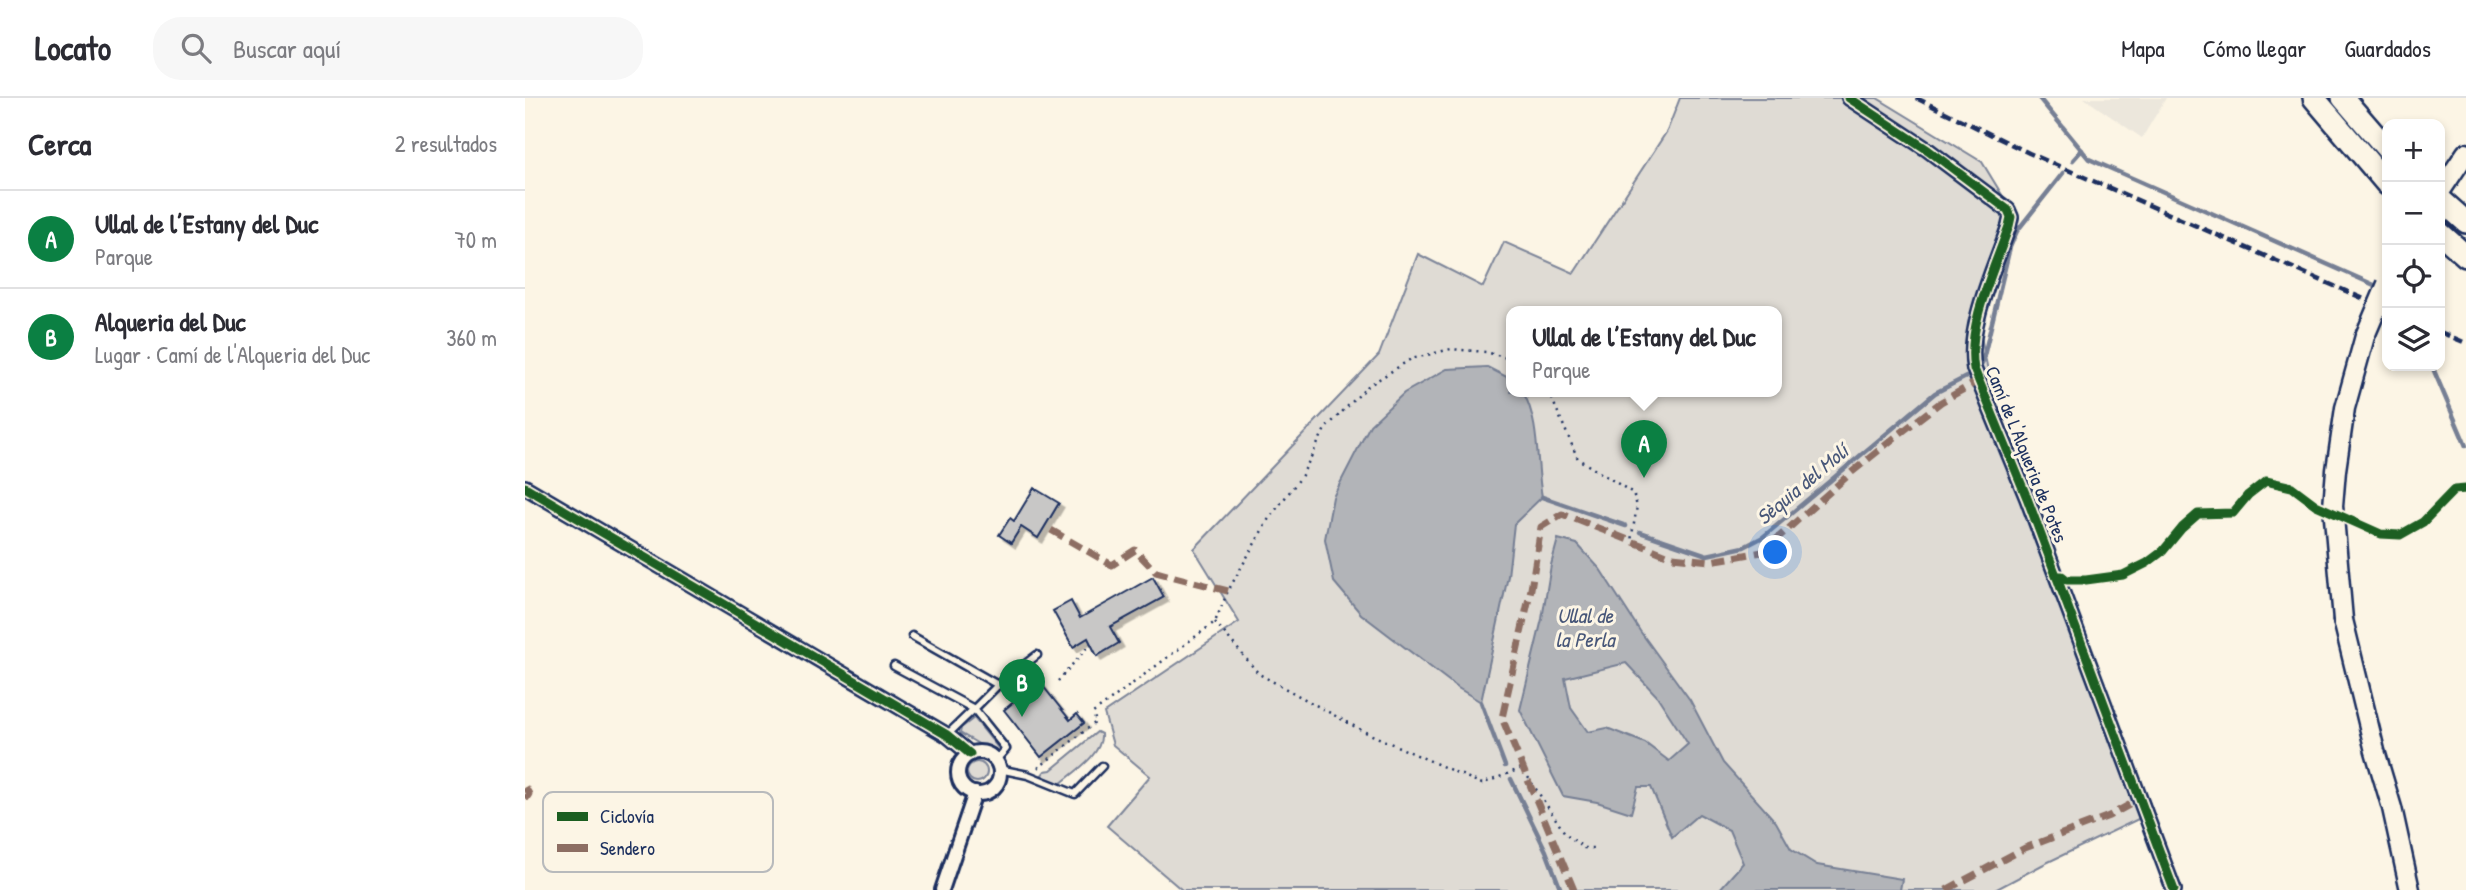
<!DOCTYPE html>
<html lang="es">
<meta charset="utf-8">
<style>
:root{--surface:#fff;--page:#f7f7f7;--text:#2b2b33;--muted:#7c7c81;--line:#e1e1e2;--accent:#0b8043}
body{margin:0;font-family:"Patrick Hand",sans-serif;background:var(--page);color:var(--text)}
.controls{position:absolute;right:21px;top:21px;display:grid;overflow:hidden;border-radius:14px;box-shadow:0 4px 10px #0003}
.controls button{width:63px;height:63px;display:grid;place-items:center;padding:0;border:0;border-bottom:2px solid var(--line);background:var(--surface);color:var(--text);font:35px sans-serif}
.you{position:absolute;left:1251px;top:455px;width:24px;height:24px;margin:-18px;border:5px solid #fff;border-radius:50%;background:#1a73e8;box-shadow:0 0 0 10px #1a73e833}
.badge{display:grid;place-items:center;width:46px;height:46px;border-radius:50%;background:var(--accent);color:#fff;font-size:23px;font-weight:700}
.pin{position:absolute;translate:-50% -58px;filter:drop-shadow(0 2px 4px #0008)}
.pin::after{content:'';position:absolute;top:37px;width:24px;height:21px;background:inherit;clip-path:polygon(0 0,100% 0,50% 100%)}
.popup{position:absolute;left:981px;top:208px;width:276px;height:91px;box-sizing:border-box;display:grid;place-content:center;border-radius:14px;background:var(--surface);filter:drop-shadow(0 2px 5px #0005);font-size:23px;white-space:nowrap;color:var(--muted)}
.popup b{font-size:26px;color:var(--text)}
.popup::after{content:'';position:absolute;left:50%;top:100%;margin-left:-14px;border:14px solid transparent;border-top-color:var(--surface)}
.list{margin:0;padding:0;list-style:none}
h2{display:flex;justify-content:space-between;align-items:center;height:91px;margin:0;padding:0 28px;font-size:30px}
h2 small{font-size:23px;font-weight:400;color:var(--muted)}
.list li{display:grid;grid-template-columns:46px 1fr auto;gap:21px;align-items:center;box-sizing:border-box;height:98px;padding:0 28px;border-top:2px solid var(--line)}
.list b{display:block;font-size:26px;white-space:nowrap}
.list p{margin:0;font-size:23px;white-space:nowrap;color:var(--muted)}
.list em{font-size:23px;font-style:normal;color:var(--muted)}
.icon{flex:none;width:38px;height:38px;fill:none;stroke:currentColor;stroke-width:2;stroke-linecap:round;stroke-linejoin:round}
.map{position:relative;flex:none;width:1941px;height:792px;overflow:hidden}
header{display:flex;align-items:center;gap:42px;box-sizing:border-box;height:98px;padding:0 35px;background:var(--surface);border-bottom:2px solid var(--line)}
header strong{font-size:33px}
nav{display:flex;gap:38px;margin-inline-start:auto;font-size:24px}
.search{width:490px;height:63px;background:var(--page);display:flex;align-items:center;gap:18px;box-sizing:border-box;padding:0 24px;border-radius:28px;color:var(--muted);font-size:26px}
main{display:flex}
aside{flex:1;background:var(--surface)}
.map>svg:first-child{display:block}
</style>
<header>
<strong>Locato</strong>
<div class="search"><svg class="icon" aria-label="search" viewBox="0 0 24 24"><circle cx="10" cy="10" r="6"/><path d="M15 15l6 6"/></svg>Buscar aquí</div>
<nav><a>Mapa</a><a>Cómo llegar</a><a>Guardados</a></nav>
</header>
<main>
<aside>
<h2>Cerca<small>2 resultados</small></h2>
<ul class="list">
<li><span class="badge">A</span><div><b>Ullal de l’Estany del Duc</b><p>Parque</p></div><em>70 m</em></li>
<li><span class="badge">B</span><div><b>Alqueria del Duc</b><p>Lugar · Camí de l'Alqueria del Duc</p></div><em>360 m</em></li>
</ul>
</aside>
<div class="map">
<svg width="1941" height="792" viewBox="0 0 1941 792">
<defs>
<filter id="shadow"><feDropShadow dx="4.5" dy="4.5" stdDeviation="0" flood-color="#0004"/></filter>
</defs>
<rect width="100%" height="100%" fill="#fcf5e5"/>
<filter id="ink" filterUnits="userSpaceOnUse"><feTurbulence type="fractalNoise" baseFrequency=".0143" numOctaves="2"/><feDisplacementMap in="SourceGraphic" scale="14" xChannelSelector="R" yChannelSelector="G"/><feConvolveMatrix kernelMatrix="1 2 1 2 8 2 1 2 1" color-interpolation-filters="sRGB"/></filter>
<g filter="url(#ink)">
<!-- built -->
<path fill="#ece7dc" d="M 1559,0 L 1641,0 L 1617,40 Z"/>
<!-- green -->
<g fill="#dfdbd4" stroke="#7d8599" stroke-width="2" fill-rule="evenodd">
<path d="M 1155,0 L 1352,0 L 1457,64 L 1488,115 L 1454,229 L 1469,302 L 1628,714 L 1517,767 L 1470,792 L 657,792 L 582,728 L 625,678 L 588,647 L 579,615 L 714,524 L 669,451 L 854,257 L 893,156 L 958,189 L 979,144 L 1049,175 L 1142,33 ZM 986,214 L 1252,214 L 1252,294 L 986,294 Z"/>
<path d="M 449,620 L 474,651 L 473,654 L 469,655 L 435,635 L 436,630 Z"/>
<path d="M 572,634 L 576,636 C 578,656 549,674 535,686 L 516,678 L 520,673 L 526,672 Z"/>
<circle cx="452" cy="674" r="10"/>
</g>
<!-- water -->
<g fill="#b2b4b8" stroke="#767f94" stroke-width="2" fill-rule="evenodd">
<path d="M 962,269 L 986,281 L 986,294 L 998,294 C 1015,324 1011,365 1017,399 L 989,426 L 983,478 L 956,604 L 933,590 L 836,516 L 809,484 L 800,441 L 808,399 L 845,327 L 879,295 L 922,271 Z"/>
<path d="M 1033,441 L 1052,446 L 1075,471 L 1115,533 L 1165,602 L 1198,665 L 1251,724 L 1266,751 L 1292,767 L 1377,781 L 1375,792 L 1194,792 L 1218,765 L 1204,732 L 1174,716 L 1147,739 L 1126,689 L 1113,689 L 1106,715 L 1072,704 L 1038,698 L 995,612 L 1017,521 L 1026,467 ZM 1101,565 L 1132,598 L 1163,646 L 1144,663 L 1120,645 L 1082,630 L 1063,634 L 1046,610 L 1040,580 Z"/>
</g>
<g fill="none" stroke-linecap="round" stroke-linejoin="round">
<!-- stream -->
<g stroke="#767f94" stroke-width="4.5">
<path d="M 1514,0 L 1564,61 L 1856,190"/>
<path d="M 1548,62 L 1557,52"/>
<path d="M 1457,266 L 1485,149 L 1492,133 L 1538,75"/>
<path d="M 1907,268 L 1941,348"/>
<path d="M 1017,399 L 1101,428"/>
<path d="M 1115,434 L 1182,457 L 1219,449 L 1238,439 L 1410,295 L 1441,279"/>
<path d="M 956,604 L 980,668"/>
<path d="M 986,681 L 1021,753 L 1036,792"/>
</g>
</g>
<!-- building -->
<g fill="#c8c7c6" stroke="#1b2f5e" stroke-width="2" filter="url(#shadow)">
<path d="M 509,390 L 534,405 L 513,440 L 496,429 L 486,445 L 474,437 L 485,420 L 489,423 Z"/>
<path d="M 628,479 L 639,499 L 585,529 L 594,545 L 572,558 L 563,540 L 548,549 L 528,513 L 546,503 L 555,520 Z"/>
<path d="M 514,583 L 545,622 L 552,616 L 559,625 L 516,659 L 479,612 Z"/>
</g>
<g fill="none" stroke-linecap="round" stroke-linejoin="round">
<!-- service casing -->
<g stroke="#1b2f5e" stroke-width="11">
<g id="service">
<path d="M 387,538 L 473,587 L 449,611 L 481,651 L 470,663"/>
<path d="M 369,568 L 449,611 L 422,637"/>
<path d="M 473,587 L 512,557"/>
<path d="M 474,671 L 503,677 L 550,696 L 577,668"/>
</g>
</g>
<!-- minor casing -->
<g stroke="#1b2f5e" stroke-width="18">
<g id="minor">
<path d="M 1324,0 L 1403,52 L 1483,112 L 1486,119 L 1484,128 C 1470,169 1441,229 1449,271 L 1502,400 L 1649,792"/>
<path d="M 0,389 L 422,637 L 445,656"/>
<circle cx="454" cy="675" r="21"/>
<path d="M 417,792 L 450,695"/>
</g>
</g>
<!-- secondary casing -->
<g stroke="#1b2f5e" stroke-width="23">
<g id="secondary">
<path d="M 1915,94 L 1941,55"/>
<path d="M 1818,522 L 1850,653 L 1867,710 L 1885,792"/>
</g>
</g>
<!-- trunk casing -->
<g stroke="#1b2f5e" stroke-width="26">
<g id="trunk">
<path d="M 1789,0 L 1862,86"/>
<path d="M 1818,0 L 1862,51"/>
<path d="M 1915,101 L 1941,124"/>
<path d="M 1915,135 L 1941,158"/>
</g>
</g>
<!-- path -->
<g stroke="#1b2f5e" stroke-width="2.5" stroke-dasharray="2 5" stroke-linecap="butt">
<path d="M 1024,294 L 1053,361 L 1108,395 L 1112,408 L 1106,443"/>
<path d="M 1824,422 C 1869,442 1878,443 1914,407 C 1924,398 1928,392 1941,391"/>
<path d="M 1545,482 C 1579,482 1617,477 1641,450 C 1650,440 1661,419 1675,415 C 1685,413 1698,415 1708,415 L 1723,397 L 1741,383 L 1767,389 L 1792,408"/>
<path d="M 690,524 L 734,576 L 838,633 L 957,686 L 997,670 L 1040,735 L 1059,750 L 1072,750"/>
<path d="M 533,583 L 566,545"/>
<path d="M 513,670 L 571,624 L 568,615 L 690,524 L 703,493 L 743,422 L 776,379 L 800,331 L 843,288 L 886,261 L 926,251 L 961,254 L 986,261"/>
</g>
<!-- service -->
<use href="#service" stroke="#fcf5e5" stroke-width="6"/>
<!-- minor -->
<use href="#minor" stroke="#fcf5e5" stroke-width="12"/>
<!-- secondary -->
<use href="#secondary" stroke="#fcf5e5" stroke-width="18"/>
<!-- trunk -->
<use href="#trunk" stroke="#fcf5e5" stroke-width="21"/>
<!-- rail -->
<g stroke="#1b2f5e" stroke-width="4.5" stroke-dasharray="10 5" stroke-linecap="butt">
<path d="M 1391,0 L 1504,55 L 1862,211"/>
<path d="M 1915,234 L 1941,245"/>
</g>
<!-- secondary-bridge casing -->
<g stroke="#1b2f5e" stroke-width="23" stroke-linecap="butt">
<path id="secondary-bridge" d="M 1818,522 L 1808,408 L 1811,372 L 1820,310 L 1840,238 L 1862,186"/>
</g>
<!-- secondary-bridge -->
<use href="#secondary-bridge" stroke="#fcf5e5" stroke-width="18"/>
<!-- quiet -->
<g stroke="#8d6e63" stroke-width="7" stroke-dasharray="14 7" stroke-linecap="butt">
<path d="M 526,432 L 587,467 L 610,452 L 631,474 L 703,493"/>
<path d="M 0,689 L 4,696 L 0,702"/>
<path d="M 1049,792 L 977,620 L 1006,491 L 1016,429 L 1037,416 L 1147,459 L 1186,463 L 1237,454 L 1327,374 L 1373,337 L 1416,304 L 1453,283"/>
<path d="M 1421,792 L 1500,750 L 1584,718 L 1615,701"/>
</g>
<!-- cycleway casing -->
<g stroke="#fcf5e5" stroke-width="13">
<g id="cycleway">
<path d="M 1324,0 L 1403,52 L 1483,112 L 1486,119 L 1484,128 C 1470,169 1441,229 1449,271 L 1502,400 L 1649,792"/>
<path d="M 0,389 L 422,637 L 445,656"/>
<path d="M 1531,478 L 1537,478 L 1542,482 L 1561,482 L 1598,477 L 1622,465 L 1638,453 L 1657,430 L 1673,416 L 1708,415 L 1723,397 L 1741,383 L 1767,389 L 1791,407 L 1856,436 L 1875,437 L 1898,424 L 1929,392 L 1941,391"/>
</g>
</g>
<!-- cycleway -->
<use href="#cycleway" stroke="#1b5e20" stroke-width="9"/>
</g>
</g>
<g text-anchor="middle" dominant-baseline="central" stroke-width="6" stroke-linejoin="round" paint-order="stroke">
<!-- street labels -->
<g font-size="19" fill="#1b2f5e" stroke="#fcf5e5">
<text transform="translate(1502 356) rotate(68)">Camí de L'Alqueria de Potes</text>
</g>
<!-- water labels -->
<g font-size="21" font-style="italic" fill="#485779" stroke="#fcf5e5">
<text transform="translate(1277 386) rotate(-40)">Sèquia del Molí</text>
<text x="1060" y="517">Ullal de<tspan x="1060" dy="24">la Perla</tspan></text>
</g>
</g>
<!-- legend -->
<rect x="18" y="694" width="230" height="80" rx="10" fill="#fcf5e5" stroke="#b8babc" stroke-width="2"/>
<rect x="32" y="714" width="31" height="9" fill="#1b5e20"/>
<rect x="32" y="746" width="31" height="8" fill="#8d6e63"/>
<g font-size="19" fill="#1b2f5e">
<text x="75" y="725">Ciclovía</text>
<text x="75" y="757">Sendero</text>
</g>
</svg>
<div class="controls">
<button>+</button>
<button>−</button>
<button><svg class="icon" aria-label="locate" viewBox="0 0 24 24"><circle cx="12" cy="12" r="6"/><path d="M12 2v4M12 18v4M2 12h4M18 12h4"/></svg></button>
<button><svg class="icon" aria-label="layers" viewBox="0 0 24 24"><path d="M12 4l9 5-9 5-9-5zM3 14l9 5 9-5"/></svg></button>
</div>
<div class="you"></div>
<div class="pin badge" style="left:1119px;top:380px">A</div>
<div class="popup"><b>Ullal de l’Estany del Duc</b>Parque</div>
<div class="pin badge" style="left:497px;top:619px">B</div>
</div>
</main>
